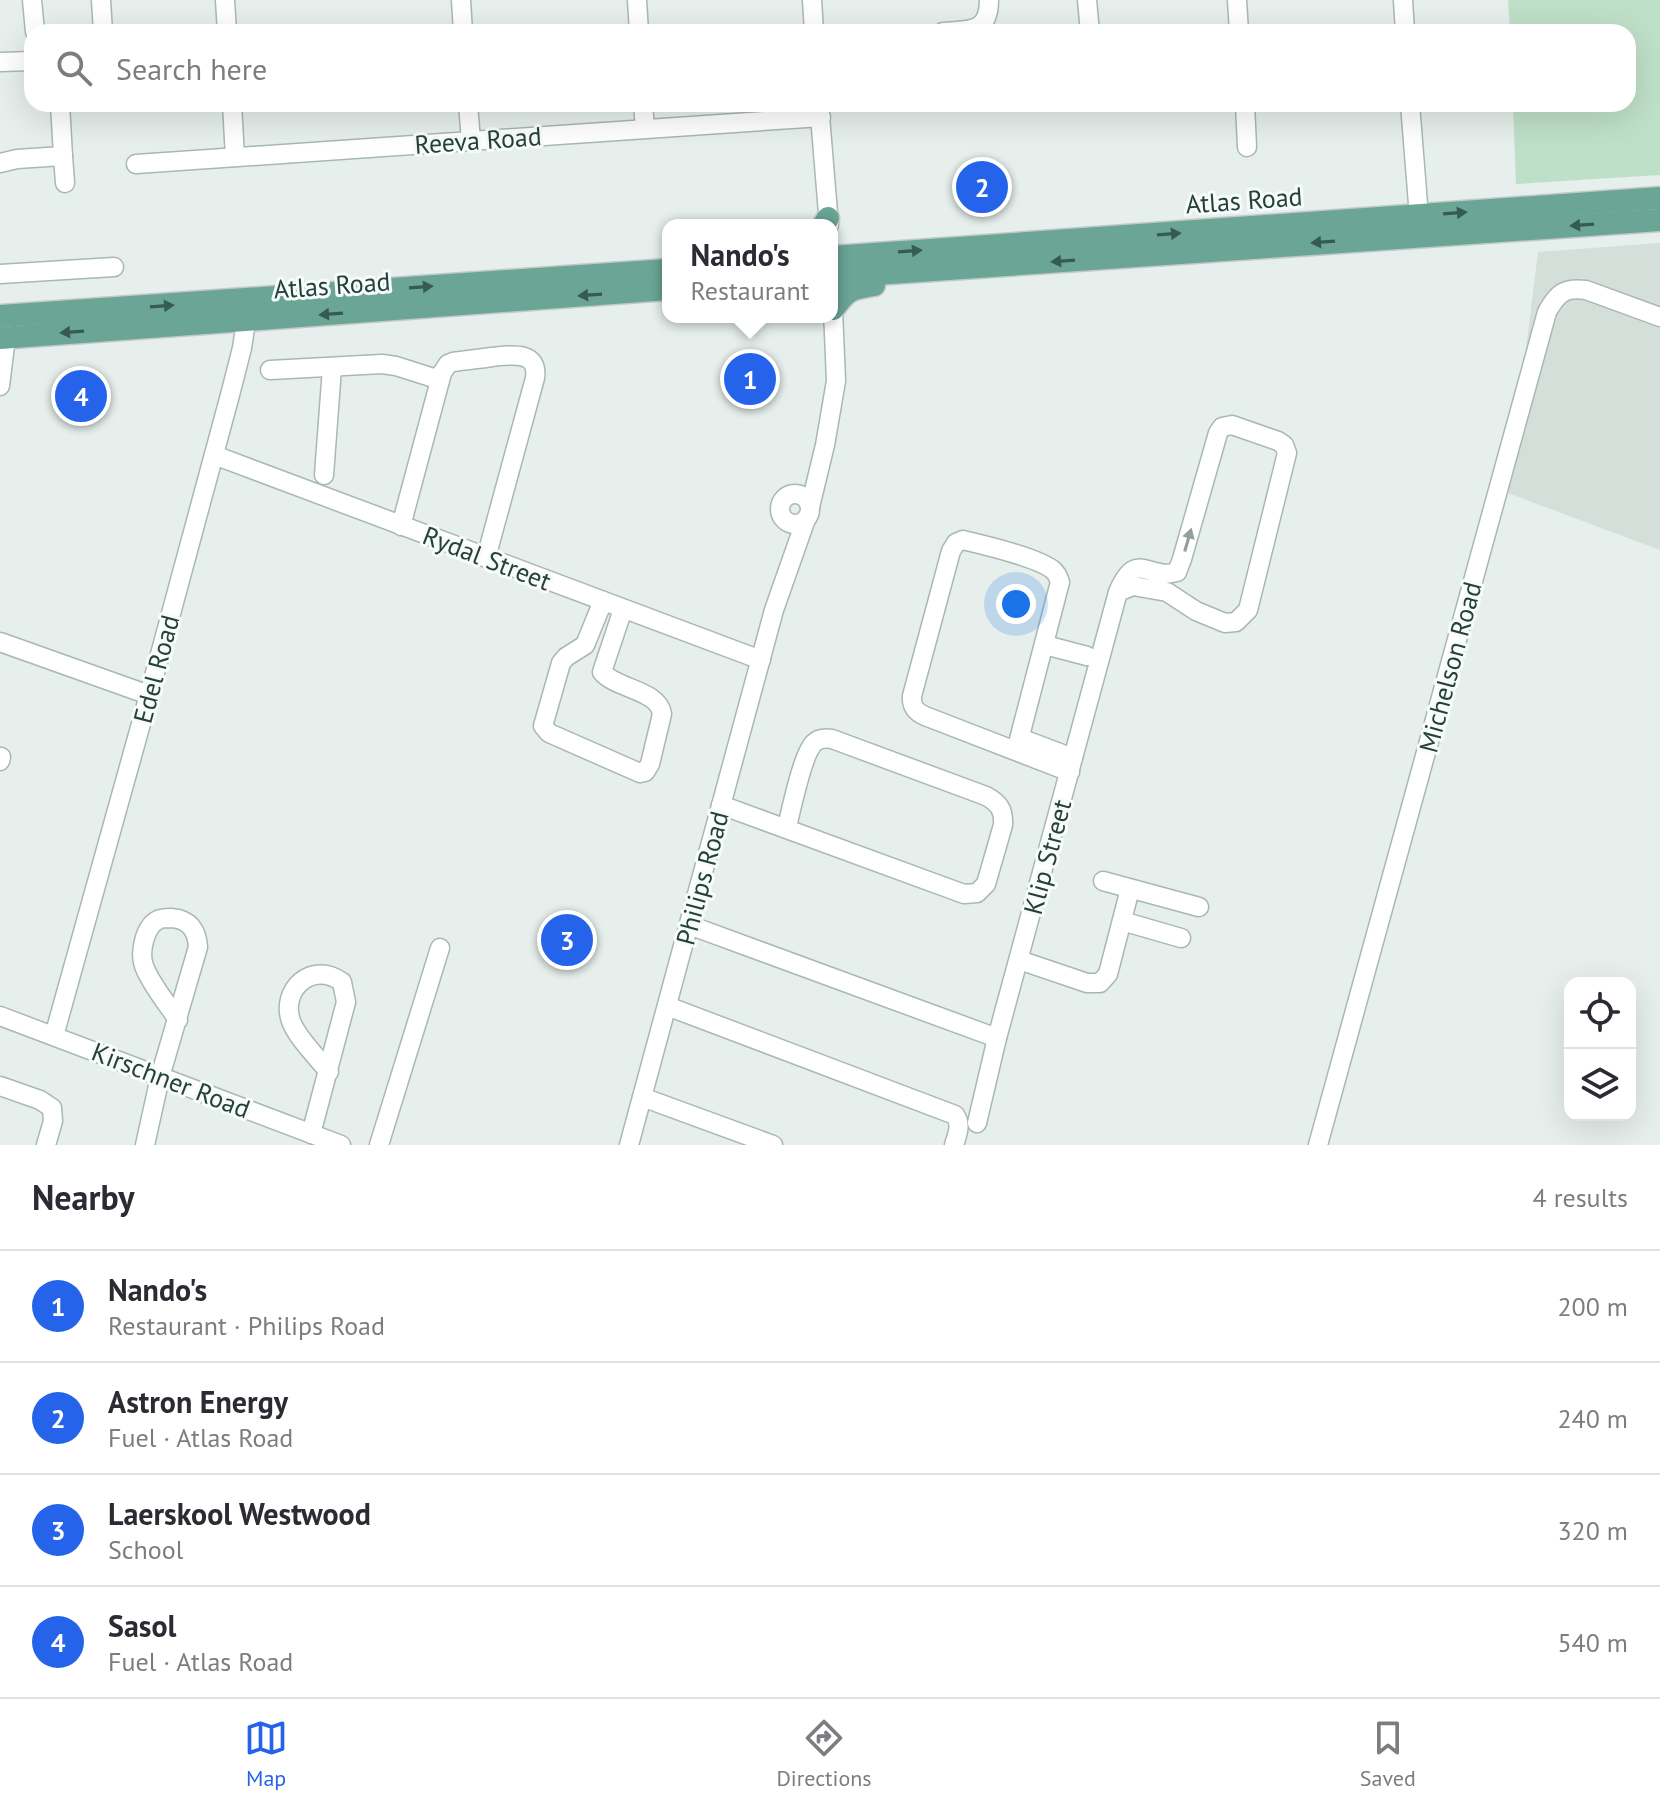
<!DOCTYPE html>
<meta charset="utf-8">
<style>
:root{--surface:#fff;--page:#f2f2f3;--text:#2b2b33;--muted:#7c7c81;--line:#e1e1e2;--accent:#2563eb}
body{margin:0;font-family:"PT Sans",sans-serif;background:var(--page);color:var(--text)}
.controls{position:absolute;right:24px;bottom:24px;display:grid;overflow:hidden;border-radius:16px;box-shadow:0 8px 32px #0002}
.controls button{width:72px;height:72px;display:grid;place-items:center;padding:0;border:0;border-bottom:2px solid var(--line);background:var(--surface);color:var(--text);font:40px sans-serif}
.you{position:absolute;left:1016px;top:604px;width:28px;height:28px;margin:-20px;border:6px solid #fff;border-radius:50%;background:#1a73e8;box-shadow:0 0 0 12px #1a73e833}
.badge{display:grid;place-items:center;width:52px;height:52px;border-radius:50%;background:var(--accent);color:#fff;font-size:26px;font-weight:700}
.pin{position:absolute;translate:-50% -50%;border:4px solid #fff;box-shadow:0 2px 8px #0006}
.popup{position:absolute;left:662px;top:219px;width:176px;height:104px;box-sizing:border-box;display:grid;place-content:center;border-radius:16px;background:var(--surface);filter:drop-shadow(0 2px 6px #0005);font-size:26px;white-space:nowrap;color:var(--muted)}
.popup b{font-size:30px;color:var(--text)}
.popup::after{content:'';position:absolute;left:50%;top:100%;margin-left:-16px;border:16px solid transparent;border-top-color:var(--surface)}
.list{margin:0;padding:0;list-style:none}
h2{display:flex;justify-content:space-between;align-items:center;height:104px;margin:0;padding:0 32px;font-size:34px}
h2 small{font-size:26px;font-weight:400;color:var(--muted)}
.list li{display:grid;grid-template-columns:52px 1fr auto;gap:24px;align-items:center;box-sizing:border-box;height:112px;padding:0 32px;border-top:2px solid var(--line)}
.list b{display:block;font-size:30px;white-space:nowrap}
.list p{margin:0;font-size:26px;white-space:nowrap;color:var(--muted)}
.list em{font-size:26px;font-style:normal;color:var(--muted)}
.icon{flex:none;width:44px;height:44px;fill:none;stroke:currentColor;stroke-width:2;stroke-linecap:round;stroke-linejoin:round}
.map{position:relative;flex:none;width:1660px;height:1145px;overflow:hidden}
.search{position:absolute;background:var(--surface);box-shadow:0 8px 32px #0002;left:24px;right:24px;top:24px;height:88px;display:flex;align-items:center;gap:20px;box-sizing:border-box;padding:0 28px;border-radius:24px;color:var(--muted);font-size:30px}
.sheet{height:552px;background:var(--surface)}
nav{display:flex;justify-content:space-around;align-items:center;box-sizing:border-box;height:112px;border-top:2px solid var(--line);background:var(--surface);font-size:22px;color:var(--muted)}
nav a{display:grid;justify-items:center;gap:4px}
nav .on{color:var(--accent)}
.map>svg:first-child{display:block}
</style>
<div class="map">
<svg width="1660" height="1145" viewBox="0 0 1660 1145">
<rect width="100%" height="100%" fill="#e6efeb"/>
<!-- built -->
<path fill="#d4dfda" d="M 1660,243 L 1660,550 L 1508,493 L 1538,252 Z"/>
<!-- green -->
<path fill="#bfe0c8" d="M 1508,0 L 1660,0 L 1660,175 L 1516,184 L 1513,104 L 1628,104 L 1628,32 L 1510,32 Z"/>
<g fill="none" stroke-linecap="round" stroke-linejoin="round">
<!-- minor casing -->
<g stroke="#a8b8b2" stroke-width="21">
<g id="minor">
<path d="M 32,0 L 35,32"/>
<path d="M 101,0 L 103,32"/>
<path d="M 225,0 L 227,32"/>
<path d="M 461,0 L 463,32"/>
<path d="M 637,0 L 639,32"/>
<path d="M 812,0 L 814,32"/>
<path d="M 1087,0 L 1090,32"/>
<path d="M 1237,0 L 1239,32"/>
<path d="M 1403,0 L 1405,32"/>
<path d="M 943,32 C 970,30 989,33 989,0"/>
<path d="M 0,62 L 32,61"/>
<path d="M 232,104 L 235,157"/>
<path d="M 468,104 L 471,141"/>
<path d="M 643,104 L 645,128"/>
<path d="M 819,104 L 829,225"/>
<path d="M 1245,104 L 1247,147"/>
<path d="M 1410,104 L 1420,229"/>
<path d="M 63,156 L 65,183"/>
<path d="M 0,163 L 17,159 L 63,156 L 60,104"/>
<path d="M 136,164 L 821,117"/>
<path d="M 0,274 L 114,267"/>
<path d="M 270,370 L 382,364 L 396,366 L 440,380"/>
<path d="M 0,386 L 6,337"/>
<path d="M 214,455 L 761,660"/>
<path d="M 324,475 L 332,368"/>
<circle cx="795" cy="509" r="15"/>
<path d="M 810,507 L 825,445 L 836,381 L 832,287"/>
<path d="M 401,526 L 442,373 L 448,364 L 453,362 C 466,360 479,359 492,357 C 510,355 539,350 535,378 L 486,558"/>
<path d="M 603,601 L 585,645 L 566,657 L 561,663 L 543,726 L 549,733 L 640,773 L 645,772 L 650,764 L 662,714 C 659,690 616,689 602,672 L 623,609"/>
<path d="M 0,642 L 149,695"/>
<path d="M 1045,645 L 1087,656"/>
<path d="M 1020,738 L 1073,758"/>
<path d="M 1016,751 L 1060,582 C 1058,577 1058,575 1054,571 C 1040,558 984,545 963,540 L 956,543 L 951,551 L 912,696 C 911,707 916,712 925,716 L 1070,772"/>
<path d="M 0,761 L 1,757"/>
<path d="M 721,805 L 964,894 L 977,893 L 986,884 L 1003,825 C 1004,810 999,803 986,796 L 832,739 C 825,738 819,738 814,743 C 803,753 791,810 787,827"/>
<path d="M 1103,881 L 1199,907"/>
<path d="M 1122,921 L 1181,938"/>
<path d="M 689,925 L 997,1038"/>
<path d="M 1019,960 L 1087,983 L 1100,983 L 1108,974 L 1130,889"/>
<path d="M 667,1006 L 955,1115 C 962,1125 957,1135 954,1145"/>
<path d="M 0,1016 L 341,1145"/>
<path d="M 54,1036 L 149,695 L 230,395 L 242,348 L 248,308"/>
<path d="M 0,1086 L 40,1100 L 52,1108 L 53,1121 L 46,1145"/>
<path d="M 642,1097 L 773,1145"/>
<path d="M 977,1123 L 997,1038 L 1118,592 C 1137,548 1147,581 1177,572 L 1182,559 L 1218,433 L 1222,427 L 1232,425 L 1278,441 L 1284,445 L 1287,453 L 1248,610 L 1236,622 L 1225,623 L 1196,611 L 1167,592 L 1133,586 L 1118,592"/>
<path d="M 311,1134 L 346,1002 L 342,982 C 312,960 280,990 291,1021 C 297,1038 318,1058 329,1072"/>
<path d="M 145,1145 L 160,1077 L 198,947 C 197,930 189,919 171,918 C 168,918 161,918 158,920 C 145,926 139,952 144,966 C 151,985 167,1003 178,1020"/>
<path d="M 379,1145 L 440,948"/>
<path d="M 629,1145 L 774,610 L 806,519"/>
<path d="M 1318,1145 L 1547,312 C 1557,294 1564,287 1586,290 L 1660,317"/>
</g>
</g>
<!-- major casing -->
<g stroke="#c2cac8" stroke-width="25">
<g id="major">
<path d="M 824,225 L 828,218"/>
<path d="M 832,257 L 1660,198"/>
<path d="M 832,277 L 1660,220"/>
<path d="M 833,309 C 848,289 850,289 874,285"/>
<path d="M 0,316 L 668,270"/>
<path d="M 0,338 L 668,289"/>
</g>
</g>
<!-- minor -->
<use href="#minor" stroke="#fff" stroke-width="18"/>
<!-- major -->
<use href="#major" stroke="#6aa596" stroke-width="22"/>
</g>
<!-- one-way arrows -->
<defs><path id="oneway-solid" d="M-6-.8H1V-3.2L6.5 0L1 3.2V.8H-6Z" transform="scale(2)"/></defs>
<g fill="#365b51">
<use href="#oneway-solid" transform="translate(1455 213) rotate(-4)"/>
<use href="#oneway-solid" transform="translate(1582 225) rotate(176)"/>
<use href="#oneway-solid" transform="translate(1169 234) rotate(-4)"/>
<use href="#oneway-solid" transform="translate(1323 242) rotate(176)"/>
<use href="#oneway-solid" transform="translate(910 251) rotate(-4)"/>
<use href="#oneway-solid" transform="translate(1063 261) rotate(176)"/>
<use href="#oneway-solid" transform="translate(421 287) rotate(-4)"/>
<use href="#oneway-solid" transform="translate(590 295) rotate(176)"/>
<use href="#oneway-solid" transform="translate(162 306) rotate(-4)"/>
<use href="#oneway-solid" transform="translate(331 314) rotate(176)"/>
<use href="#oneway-solid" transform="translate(72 332) rotate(176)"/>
</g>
<use fill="#92a09c" href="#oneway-solid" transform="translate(1188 540) rotate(-74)"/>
<g text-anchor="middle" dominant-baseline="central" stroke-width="6" stroke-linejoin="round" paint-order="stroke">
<!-- street labels -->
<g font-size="26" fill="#24423a" stroke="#f7fbf9">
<text transform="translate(478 140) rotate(-4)">Reeva Road</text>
<text transform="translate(1244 200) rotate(-4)">Atlas Road</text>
<text transform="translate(332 285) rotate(-4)">Atlas Road</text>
<text transform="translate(487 558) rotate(21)">Rydal Street</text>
<text transform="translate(1450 667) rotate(-75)">Michelson Road</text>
<text transform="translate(156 669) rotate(-75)">Edel Road</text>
<text transform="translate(1047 857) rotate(-75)">Klip Street</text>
<text transform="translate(702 878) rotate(-75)">Philips Road</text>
<text transform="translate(171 1080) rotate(21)">Kirschner Road</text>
</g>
</g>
</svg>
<div class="controls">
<button><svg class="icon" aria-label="locate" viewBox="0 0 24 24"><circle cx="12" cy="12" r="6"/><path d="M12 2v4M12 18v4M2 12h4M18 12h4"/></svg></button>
<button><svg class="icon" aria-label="layers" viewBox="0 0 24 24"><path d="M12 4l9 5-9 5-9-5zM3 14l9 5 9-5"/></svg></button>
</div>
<div class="you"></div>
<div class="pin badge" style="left:750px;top:379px">1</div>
<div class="popup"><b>Nando's</b>Restaurant</div>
<div class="pin badge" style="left:982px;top:187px">2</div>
<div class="pin badge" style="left:567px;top:940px">3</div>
<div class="pin badge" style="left:81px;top:396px">4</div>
<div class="search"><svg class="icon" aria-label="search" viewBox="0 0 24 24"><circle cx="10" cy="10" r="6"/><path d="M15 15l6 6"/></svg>Search here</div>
</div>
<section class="sheet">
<h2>Nearby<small>4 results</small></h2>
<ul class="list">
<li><span class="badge">1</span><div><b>Nando's</b><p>Restaurant · Philips Road</p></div><em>200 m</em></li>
<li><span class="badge">2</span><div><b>Astron Energy</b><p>Fuel · Atlas Road</p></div><em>240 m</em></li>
<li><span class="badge">3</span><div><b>Laerskool Westwood</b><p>School</p></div><em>320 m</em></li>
<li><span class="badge">4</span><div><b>Sasol</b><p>Fuel · Atlas Road</p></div><em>540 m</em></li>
</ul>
</section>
<nav>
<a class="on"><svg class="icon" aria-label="map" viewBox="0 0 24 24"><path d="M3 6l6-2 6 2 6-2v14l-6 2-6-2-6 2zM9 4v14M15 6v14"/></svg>Map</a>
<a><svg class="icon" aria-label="directions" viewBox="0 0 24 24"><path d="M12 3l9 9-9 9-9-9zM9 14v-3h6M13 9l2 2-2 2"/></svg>Directions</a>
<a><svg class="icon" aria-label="saved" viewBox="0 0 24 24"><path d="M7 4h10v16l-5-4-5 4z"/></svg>Saved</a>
</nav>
